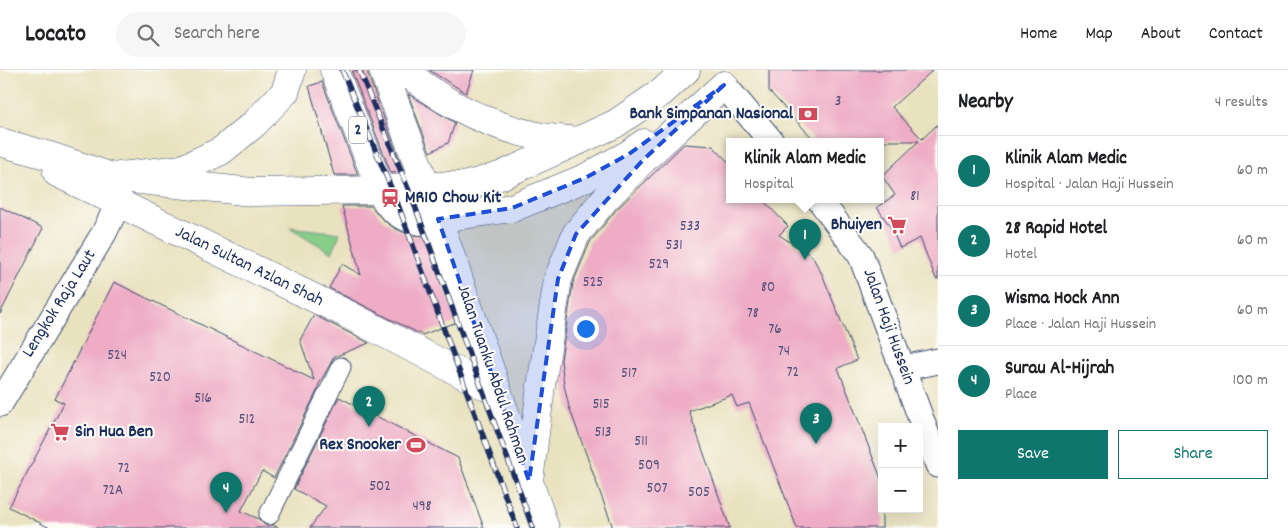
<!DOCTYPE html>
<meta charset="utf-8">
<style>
:root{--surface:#fff;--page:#f6f6f6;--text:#202124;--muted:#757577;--line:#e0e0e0;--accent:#0f766e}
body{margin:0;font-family:Dekko,sans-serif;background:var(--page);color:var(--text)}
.controls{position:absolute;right:15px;bottom:15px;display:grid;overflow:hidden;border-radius:0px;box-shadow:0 5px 20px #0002}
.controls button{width:45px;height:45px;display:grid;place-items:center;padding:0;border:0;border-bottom:1px solid var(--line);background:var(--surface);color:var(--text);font:25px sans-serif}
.you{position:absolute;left:585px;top:258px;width:18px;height:18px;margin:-12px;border:4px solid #fff;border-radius:50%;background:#1a73e8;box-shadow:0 0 0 8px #1a73e833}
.badge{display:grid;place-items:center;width:32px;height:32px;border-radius:50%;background:var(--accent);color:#fff;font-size:16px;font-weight:700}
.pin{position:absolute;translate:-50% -41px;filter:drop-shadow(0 1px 2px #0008)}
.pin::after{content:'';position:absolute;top:26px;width:18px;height:15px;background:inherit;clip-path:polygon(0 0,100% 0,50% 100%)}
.popup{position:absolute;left:726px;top:68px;width:158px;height:65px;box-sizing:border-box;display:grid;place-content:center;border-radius:0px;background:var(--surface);filter:drop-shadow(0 1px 4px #0005);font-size:16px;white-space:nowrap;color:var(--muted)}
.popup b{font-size:19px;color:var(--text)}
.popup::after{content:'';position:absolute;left:50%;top:100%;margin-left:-10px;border:10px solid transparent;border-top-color:var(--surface)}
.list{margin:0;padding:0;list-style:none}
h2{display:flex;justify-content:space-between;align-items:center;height:65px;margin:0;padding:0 20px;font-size:21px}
h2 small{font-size:16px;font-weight:400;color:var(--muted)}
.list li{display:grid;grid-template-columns:32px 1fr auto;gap:15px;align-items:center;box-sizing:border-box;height:70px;padding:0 20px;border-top:1px solid var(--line)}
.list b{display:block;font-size:19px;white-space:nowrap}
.list p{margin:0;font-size:16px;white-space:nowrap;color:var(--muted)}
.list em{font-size:16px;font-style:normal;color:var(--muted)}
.actions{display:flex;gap:10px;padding:15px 20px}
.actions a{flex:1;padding:11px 0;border:1px solid var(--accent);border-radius:0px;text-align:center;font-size:18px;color:var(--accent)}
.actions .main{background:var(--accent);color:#fff}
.icon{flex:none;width:28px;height:28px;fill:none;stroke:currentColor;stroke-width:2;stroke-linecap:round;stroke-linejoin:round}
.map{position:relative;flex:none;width:938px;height:458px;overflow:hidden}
header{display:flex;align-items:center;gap:30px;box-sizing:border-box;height:70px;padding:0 25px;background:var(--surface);border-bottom:1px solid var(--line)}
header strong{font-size:24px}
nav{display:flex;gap:28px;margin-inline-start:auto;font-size:18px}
.search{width:350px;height:45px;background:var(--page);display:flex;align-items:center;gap:12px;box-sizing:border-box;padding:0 18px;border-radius:28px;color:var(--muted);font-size:19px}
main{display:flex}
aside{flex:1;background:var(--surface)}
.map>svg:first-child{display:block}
</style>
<header>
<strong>Locato</strong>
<div class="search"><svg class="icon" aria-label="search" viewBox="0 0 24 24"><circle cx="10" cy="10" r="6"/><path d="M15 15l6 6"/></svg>Search here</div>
<nav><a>Home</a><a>Map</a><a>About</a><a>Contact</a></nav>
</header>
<main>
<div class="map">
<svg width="938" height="458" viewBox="0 0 938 458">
<rect width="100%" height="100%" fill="#fdfcf7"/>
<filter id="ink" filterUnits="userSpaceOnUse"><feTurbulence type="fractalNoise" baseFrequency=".02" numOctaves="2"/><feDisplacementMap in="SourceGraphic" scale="10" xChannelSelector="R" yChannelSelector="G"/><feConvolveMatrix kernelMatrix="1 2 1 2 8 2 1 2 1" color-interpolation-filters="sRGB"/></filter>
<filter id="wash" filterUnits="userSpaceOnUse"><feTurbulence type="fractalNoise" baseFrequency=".0096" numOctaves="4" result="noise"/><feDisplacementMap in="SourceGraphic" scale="20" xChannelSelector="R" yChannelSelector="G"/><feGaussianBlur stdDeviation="1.12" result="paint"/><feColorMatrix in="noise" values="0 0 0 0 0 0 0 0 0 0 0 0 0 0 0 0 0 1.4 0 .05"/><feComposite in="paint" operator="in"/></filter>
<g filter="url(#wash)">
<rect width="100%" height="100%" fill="#e9e2bf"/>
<!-- green -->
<path fill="#87ce89" stroke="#517e74" d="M 289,157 L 340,163 L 332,183 Z"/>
<g id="blocks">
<!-- building -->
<g fill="#eeacc5">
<path d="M 357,0 L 368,0 L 368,5 L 404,102 L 391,103 L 352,2 Z"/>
<path d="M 429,0 L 474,0 L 466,23 Z"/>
<path d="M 769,0 L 933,0 L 892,37 L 922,69 L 938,54 L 938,209 L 936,209 L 920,168 L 900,178 L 891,158 L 877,137 L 895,125 L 882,106 L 919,71 L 815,71 L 769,21 Z"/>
<path d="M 322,12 L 358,105 L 334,105 L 309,16 Z"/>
<path d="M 408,24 L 455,53 L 448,73 L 430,82 Z"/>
<path d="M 684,74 L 713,76 L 730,94 L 730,129 L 762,129 L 788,156 L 779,165 L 812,186 L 822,204 L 857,290 L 838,298 L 882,411 L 882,458 L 797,458 L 749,333 L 737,337 L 732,325 L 689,341 L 730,458 L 613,458 L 569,337 L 564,315 L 561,290 L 573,213 L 590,172 L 616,140 Z"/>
<path d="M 342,136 L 371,136 L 382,149 L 394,158 L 410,165 L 427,166 L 457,252 L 422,265 L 329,218 L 342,194 L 361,205 Z"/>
<path d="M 0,137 L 43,158 L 0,244 Z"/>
<path d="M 114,212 L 314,310 L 300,270 L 314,245 L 369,273 L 334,287 L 318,316 L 319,317 L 274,408 L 262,401 L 241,441 L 259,449 L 265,455 L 273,455 L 279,458 L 50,458 L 9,437 L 64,333 L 55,329 Z"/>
<path d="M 339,327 L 458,388 L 484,458 L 310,458 L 326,436 L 294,419 Z"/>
</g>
</g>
</g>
<g filter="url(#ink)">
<use href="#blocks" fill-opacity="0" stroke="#3a4a6d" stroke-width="1"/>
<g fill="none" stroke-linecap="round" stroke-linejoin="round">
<!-- pedestrian casing -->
<g stroke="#3a4a6d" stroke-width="21">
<path id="pedestrian" d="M 269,445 L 341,297"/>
</g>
<!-- minor casing -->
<g stroke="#3a4a6d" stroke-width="27">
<g id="minor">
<path d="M 724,15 L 771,71"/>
<path d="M 819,129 L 861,186 L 938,395"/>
<path d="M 904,298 L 938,291"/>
<path d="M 0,334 L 104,163 L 118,134"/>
</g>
</g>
<!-- secondary casing -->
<g stroke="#3a4a6d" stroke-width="29">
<g id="secondary">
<path d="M 0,72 L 53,87 L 112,107 L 252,122 L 381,120 L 426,116 L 464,116 L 500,106 L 615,54 L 662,22 L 686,0"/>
<path d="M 57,103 L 345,243 L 497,322"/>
<path d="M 381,120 C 389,140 401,147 421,151 L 512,138 L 585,108 L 629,84 L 644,73"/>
<path d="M 438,149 L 545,458"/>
<path d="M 529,411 L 541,316 L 558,209 L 576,164 L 604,130 L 643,90 L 724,15"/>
</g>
</g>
<!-- primary casing -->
<g stroke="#3a4a6d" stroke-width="29">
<g id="primary">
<path d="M 334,0 L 381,120"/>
<path d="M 383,0 L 438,149"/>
<path d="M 404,0 C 442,33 487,55 537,66 C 550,69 565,69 578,71"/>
<path d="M 112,107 L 182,99 L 221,81 L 254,54 L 285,22 L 292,0"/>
</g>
</g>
<!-- pedestrian -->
<use href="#pedestrian" stroke="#fff" stroke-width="19"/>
<!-- minor -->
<use href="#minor" stroke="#fff" stroke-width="25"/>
<!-- secondary -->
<use href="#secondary" stroke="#fff" stroke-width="28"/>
<!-- primary -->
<use href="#primary" stroke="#fff" stroke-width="28"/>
<!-- rail casing -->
<g stroke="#1b2f5e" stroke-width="5.5">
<g id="rail">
<path d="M 342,0 L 397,132 L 517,458"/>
<path d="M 359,0 L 412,128 L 533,458"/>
</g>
</g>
<!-- rail -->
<use href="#rail" stroke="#fdfcf7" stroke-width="4" stroke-dasharray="11" stroke-linecap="butt"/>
</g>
</g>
<!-- marked area -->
<path fill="#1d4ed8" fill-opacity="0.2" stroke="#1d4ed8" stroke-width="4" stroke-dasharray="10 6" stroke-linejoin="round" d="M 724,15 L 643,90 L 576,164 L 558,209 L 529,411 L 438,149 L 512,138 L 585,108 L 629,84 Z"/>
<!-- icons -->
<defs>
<g id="bank-bare" transform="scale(1.5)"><path d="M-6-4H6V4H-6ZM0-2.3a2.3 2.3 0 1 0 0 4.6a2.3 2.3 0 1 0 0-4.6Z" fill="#d1495b" stroke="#fdfcf7" stroke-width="2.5" paint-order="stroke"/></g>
<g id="station-bare" transform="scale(1.5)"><path d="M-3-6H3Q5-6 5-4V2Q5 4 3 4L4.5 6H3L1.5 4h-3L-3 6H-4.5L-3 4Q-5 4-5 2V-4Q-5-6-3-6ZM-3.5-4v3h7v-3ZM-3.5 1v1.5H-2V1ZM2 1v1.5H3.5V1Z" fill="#d1495b" stroke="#fdfcf7" stroke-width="2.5" paint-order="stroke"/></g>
<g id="supermarket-bare" transform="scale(1.5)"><path d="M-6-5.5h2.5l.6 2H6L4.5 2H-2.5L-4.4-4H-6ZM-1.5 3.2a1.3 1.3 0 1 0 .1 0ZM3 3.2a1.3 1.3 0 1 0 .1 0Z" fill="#d1495b" stroke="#fdfcf7" stroke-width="2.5" paint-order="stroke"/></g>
<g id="stadium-bare" transform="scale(1.5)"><path d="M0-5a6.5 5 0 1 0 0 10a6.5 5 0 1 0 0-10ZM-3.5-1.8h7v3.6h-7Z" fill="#d1495b" stroke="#fdfcf7" stroke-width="2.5" paint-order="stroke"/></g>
</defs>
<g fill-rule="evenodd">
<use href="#bank-bare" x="808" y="44"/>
<use href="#station-bare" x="390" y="128"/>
<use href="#supermarket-bare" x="897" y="155"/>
<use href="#supermarket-bare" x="60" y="362"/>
<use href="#stadium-bare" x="416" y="375"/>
</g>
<g text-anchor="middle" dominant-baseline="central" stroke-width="4" stroke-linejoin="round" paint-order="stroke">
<!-- number labels -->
<g font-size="15" fill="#504e78">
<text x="838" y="32">3</text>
<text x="915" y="127">81</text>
<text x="690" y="157">533</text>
<text x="674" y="176">531</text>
<text x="659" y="195">529</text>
<text x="593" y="213">525</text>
<text x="768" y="218">80</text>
<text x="753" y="244">78</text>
<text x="775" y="260">76</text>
<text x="784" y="282">74</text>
<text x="117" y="286">524</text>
<text x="793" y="303">72</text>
<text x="629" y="304">517</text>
<text x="160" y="308">520</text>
<text x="203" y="329">516</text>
<text x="601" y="335">515</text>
<text x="247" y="350">512</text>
<text x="603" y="363">513</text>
<text x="641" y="372">511</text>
<text x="649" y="396">509</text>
<text x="124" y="399">72</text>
<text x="380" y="417">502</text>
<text x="657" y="419">507</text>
<text x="113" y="421">72A</text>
<text x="699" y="423">505</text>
<text x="422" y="437">498</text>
</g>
<!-- shield labels -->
<rect fill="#fdfcf7" stroke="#5f6c8c" stroke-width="1" x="349" y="46.5" width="18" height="27" rx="4"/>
<g font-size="16" font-weight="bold" fill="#1b2f5e">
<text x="358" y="60">2</text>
</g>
<!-- poi labels -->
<g font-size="18" font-weight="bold" fill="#1b2f5e" stroke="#fdfcf7" text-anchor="end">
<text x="793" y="44">Bank Simpanan Nasional</text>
<text x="405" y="128" text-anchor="start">MR10 Chow Kit</text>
<text x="882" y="155">Bhuiyen</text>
<text x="75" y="362" text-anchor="start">Sin Hua Ben</text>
<text x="401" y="375">Rex Snooker</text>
</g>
<!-- street labels -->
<g font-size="18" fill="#1b2f5e" stroke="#fdfcf7">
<text transform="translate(249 197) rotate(26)">Jalan Sultan Azlan Shah</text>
<text transform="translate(60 234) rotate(-58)">Lengkok Raja Laut</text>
<text transform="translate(888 257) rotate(70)">Jalan Haji Hussein</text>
<text transform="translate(492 304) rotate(71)">Jalan Tuanku Abdul Rahman</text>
</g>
</g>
</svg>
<div class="controls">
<button>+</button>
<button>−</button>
</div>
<div class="you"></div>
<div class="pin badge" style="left:805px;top:190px">1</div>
<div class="popup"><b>Klinik Alam Medic</b>Hospital</div>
<div class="pin badge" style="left:369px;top:357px">2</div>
<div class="pin badge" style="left:816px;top:374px">3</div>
<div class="pin badge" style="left:226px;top:443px">4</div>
</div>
<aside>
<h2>Nearby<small>4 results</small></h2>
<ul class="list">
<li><span class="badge">1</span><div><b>Klinik Alam Medic</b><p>Hospital · Jalan Haji Hussein</p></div><em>60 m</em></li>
<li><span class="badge">2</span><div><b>28 Rapid Hotel</b><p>Hotel</p></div><em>60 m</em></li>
<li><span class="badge">3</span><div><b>Wisma Hock Ann</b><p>Place · Jalan Haji Hussein</p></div><em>60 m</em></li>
<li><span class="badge">4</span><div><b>Surau Al-Hijrah</b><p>Place</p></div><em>100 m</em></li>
</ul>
<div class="actions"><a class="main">Save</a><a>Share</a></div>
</aside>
</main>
